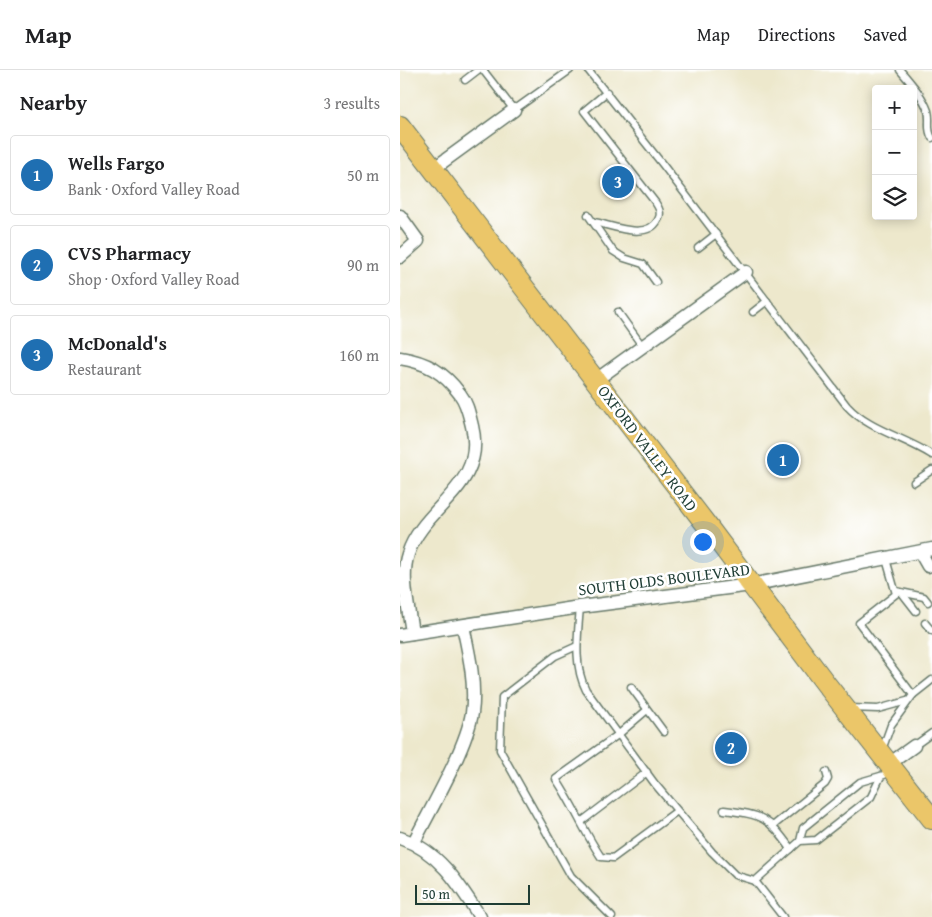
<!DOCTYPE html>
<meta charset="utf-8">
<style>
:root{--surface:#fff;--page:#f6f6f6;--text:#202124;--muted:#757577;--line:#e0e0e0;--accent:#1f6fb2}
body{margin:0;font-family:"Gentium Book Plus",serif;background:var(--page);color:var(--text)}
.controls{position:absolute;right:15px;top:15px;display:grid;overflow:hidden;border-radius:5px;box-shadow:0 2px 12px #0003}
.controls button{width:45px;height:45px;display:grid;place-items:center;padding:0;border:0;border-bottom:1px solid var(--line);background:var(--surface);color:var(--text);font:25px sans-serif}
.scale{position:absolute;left:15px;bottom:12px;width:115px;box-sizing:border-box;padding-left:5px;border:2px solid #1f3d34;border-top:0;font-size:14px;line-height:18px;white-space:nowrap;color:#1f3d34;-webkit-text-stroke:4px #fff;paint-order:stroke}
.you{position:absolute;left:302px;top:471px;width:18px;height:18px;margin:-12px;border:4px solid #fff;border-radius:50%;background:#1a73e8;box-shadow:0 0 0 8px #1a73e833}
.badge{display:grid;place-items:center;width:32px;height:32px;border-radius:50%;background:var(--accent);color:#fff;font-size:16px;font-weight:700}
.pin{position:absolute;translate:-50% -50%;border:2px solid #fff;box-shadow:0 1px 5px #0006}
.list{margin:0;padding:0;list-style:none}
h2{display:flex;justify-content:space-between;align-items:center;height:65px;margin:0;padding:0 20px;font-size:21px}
h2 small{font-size:16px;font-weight:400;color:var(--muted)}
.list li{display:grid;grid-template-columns:32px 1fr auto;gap:15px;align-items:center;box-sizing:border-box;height:80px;margin:0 10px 10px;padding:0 10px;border:1px solid var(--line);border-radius:5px}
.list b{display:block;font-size:19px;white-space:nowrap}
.list p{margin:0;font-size:16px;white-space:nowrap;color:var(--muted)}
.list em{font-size:16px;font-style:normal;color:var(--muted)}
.icon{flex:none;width:28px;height:28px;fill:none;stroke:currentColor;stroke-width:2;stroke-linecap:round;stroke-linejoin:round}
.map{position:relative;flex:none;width:532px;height:847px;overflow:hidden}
header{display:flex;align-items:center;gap:30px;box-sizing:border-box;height:70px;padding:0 25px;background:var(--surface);border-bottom:1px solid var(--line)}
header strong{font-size:24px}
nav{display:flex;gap:28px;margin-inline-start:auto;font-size:18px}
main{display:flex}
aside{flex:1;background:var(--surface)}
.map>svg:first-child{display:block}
</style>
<header>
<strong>Map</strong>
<nav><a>Map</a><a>Directions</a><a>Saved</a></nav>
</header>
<main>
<aside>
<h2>Nearby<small>3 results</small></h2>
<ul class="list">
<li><span class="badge">1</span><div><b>Wells Fargo</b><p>Bank · Oxford Valley Road</p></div><em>50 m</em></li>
<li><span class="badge">2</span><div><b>CVS Pharmacy</b><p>Shop · Oxford Valley Road</p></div><em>90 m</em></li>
<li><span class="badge">3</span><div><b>McDonald's</b><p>Restaurant</p></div><em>160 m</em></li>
</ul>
</aside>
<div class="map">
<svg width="532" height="847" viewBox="0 0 532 847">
<rect width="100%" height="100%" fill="#fff"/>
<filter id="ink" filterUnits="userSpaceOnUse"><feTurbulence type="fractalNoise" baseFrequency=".02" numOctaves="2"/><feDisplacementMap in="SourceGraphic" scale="10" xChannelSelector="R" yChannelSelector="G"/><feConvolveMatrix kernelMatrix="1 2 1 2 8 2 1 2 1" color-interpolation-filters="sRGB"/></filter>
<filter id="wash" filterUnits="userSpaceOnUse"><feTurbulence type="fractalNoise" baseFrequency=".0096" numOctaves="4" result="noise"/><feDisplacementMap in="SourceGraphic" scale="20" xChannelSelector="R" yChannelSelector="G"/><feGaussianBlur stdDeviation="1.12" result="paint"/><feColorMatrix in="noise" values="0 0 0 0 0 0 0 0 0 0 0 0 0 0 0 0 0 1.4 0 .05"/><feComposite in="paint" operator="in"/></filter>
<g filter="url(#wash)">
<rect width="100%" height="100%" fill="#ede8cc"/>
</g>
<g filter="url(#ink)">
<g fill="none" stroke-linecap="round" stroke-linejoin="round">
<!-- lane casing -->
<g stroke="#677969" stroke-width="9">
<g id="lane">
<path d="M 83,0 L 114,40 L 170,0"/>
<path d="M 188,0 L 263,95 L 447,336 C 469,360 504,367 532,385"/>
<path d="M 500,0 C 510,12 523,26 528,41 C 531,51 526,58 532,68"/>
<path d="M 65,10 L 78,0"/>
<path d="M 188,145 L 213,181 L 224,188 L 243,194 L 256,212"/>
<path d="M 194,152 C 211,155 247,171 258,150 C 262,143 259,138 255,132 L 184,41 L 207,22"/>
<path d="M 298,178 L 316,164"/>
<path d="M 218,242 L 243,277"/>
<path d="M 353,242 L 367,231"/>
<path d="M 514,412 L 532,400"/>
<path d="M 496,521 L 524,527 L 528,532"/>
<path d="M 502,523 L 516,541"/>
<path d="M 180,537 C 178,564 173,595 186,620 L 255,714 L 312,782 L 335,805 L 355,811 L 383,847"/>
<path d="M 525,553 L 532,561"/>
<path d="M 177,576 L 155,586 L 102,627 L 100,680 L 171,806 L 212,847"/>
<path d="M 231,617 L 264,662"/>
<path d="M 513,625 L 532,610"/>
<path d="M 450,638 L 478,639 L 507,631"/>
<path d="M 247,640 L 219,664 L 156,709 C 173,734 184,762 201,787 L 213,788 L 277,741"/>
<path d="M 514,676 L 532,663"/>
<path d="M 482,680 L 491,655 L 513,625 L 459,553 L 496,524 L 486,489"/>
<path d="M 324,740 C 363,745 368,747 391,779"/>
<path d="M 181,752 L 247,702"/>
<path d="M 374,755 L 425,714 L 428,709 L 426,702"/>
<path d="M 400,771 L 403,758 L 460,712 L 484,705"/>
<path d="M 355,811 L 400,771 L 416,770 L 471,727 L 481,706"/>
</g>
</g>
<!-- street casing -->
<g stroke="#677969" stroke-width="15">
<g id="street">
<path d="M 33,99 L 114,40"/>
<path d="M 0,146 L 18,171 L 0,187"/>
<path d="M 0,288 C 26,292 44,302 60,324 C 67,333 69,344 72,356 C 87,417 23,436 8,484 C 0,507 9,539 12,563"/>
<path d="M 196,310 L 346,202"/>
<path d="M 520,482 L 528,496"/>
<path d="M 0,565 L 180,537 L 351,515 L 532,479"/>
<path d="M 489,694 L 514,676"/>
<path d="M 0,768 C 39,781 59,814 80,847"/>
<path d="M 14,772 C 31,738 66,679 72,643 C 76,614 69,584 63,556"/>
</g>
</g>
<!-- primary casing -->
<g stroke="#677969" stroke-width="22">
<path id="primary" d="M 0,56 L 305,453 L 426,614 L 532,749"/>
</g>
<!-- lane -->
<use href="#lane" stroke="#fff" stroke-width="6"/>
<!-- street -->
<use href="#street" stroke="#fff" stroke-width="12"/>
<!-- primary -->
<use href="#primary" stroke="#ebc669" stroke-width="20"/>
</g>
</g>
<g text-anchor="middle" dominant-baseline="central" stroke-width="5" stroke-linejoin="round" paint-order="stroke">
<!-- street labels -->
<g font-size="16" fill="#1f3d34" stroke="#fff">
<text transform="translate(248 378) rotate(53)">OXFORD VALLEY ROAD</text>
<text transform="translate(264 509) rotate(-7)">SOUTH OLDS BOULEVARD</text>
</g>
</g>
</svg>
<div class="controls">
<button>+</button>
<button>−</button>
<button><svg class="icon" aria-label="layers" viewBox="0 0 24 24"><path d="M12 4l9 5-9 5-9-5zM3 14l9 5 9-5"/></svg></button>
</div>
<div class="scale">50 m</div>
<div class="you"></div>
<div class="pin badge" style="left:383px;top:390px">1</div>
<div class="pin badge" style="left:331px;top:678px">2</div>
<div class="pin badge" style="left:218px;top:112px">3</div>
</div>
</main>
